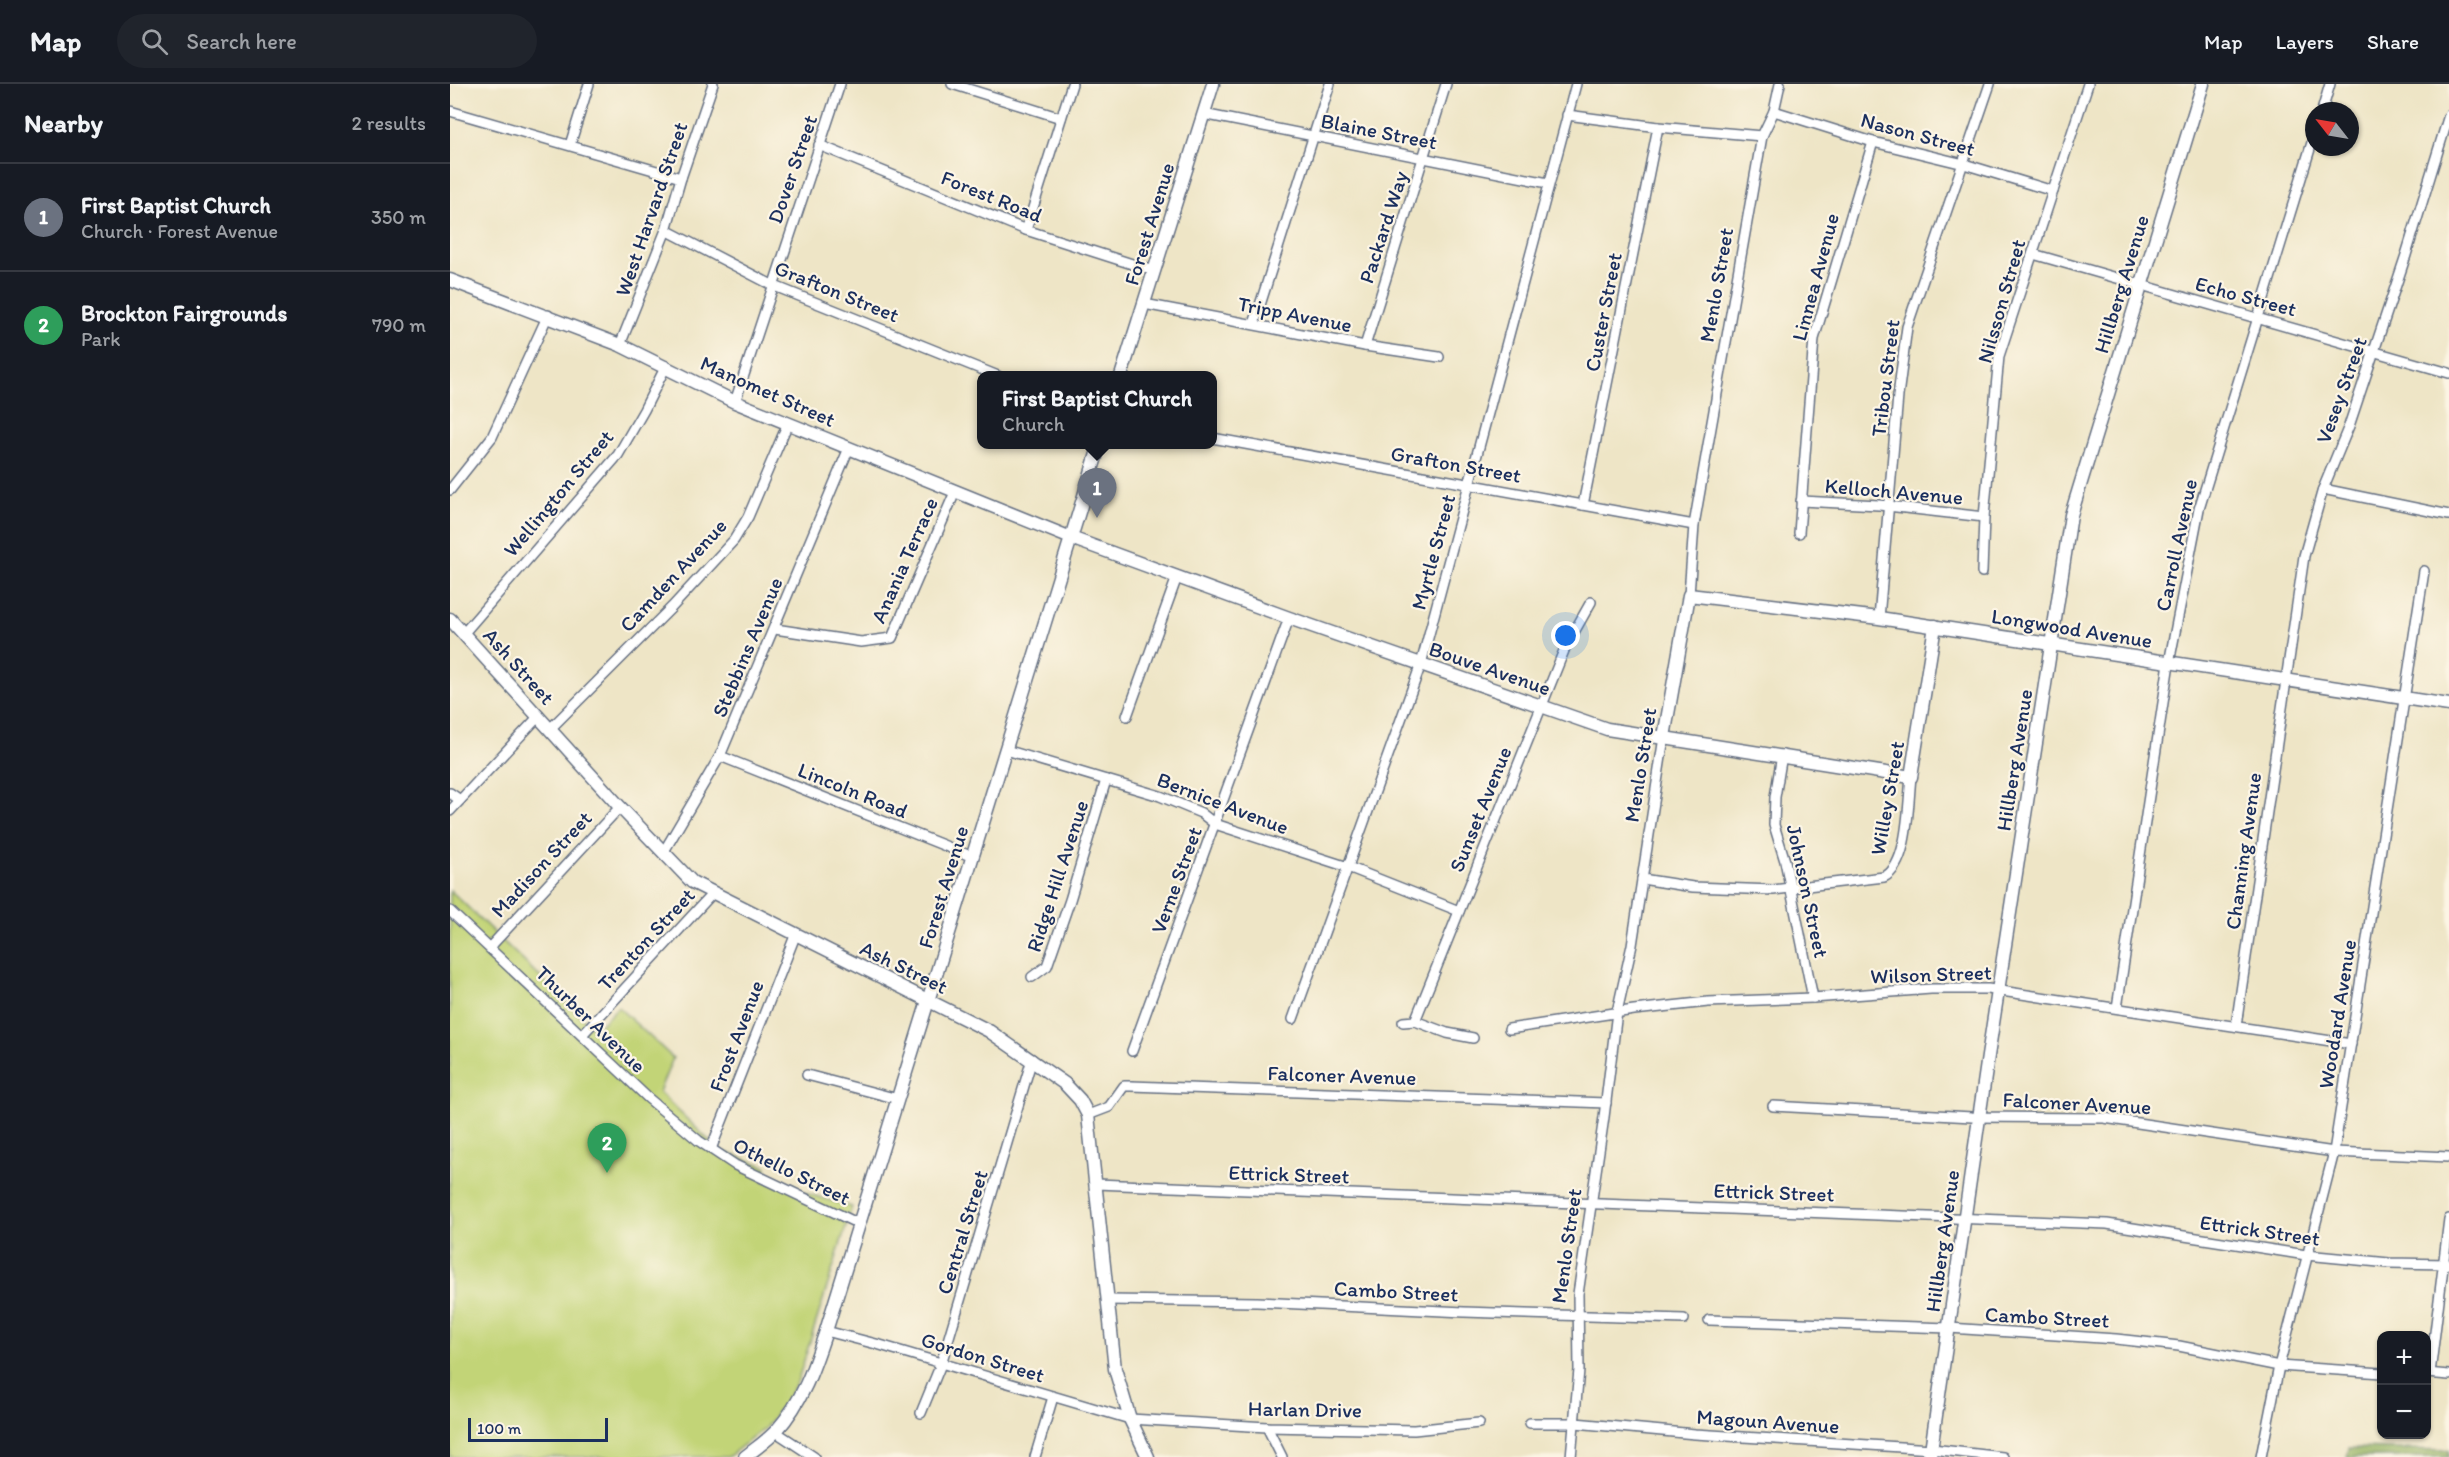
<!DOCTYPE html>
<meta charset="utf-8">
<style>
:root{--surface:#171b24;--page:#20242c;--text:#f1f3f6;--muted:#9ea1a6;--line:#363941;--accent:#d690ce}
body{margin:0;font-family:Itim,sans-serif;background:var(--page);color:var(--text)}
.controls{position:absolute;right:18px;bottom:18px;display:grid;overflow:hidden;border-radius:12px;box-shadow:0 2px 4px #0004}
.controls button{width:54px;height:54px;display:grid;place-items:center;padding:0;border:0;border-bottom:2px solid var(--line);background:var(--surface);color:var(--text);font:30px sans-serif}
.compass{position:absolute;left:1855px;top:18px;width:54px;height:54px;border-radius:50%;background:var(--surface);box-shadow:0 2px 4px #0004;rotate:301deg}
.scale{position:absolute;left:18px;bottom:15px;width:140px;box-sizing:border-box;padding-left:6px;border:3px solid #1b2f5e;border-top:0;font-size:16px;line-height:21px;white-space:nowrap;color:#1b2f5e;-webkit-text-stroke:4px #fcf5e5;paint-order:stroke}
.you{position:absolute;left:1116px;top:552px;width:21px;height:21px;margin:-15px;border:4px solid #fff;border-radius:50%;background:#1a73e8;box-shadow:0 0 0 9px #1a73e833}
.badge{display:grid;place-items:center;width:39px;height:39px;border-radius:50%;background:var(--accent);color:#fff;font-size:20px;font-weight:700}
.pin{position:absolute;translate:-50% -50px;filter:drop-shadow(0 2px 3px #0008)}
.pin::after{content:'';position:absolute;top:32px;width:21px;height:18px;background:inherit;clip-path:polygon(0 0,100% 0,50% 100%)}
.popup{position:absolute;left:527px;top:287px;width:240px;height:78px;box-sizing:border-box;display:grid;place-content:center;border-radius:12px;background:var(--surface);filter:drop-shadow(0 2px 4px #0005);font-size:20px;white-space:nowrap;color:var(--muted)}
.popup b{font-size:22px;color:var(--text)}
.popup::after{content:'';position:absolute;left:50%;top:100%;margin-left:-12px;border:12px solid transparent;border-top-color:var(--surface)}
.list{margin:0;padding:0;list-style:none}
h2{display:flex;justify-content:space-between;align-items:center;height:78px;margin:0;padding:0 24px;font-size:26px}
h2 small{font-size:20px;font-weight:400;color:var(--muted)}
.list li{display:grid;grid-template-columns:39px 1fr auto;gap:18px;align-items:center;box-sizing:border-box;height:108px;padding:0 24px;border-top:2px solid var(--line)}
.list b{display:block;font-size:22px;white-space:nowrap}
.list p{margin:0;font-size:20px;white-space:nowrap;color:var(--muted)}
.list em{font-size:20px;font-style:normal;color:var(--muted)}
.icon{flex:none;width:33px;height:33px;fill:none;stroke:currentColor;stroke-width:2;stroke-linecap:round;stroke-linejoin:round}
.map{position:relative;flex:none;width:1999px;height:1373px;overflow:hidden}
header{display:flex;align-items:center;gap:36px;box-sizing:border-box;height:84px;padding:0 30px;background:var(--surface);border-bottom:2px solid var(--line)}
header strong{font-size:28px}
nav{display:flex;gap:33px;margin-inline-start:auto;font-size:21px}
.search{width:420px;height:54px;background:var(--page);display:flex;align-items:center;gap:15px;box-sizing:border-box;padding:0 21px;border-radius:33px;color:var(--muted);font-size:22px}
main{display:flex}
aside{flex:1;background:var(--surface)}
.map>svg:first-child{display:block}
</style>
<header>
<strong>Map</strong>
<div class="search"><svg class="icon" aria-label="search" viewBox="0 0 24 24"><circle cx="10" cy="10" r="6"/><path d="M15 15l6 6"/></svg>Search here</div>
<nav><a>Map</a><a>Layers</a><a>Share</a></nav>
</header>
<main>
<aside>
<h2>Nearby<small>2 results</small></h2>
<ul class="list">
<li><span class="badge" style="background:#6b7280">1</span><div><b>First Baptist Church</b><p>Church · Forest Avenue</p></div><em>350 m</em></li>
<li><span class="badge" style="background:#2e9e5b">2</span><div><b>Brockton Fairgrounds</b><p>Park</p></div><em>790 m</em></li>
</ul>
</aside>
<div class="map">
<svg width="1999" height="1373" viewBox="0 0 1999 1373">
<rect width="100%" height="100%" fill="#fcf5e5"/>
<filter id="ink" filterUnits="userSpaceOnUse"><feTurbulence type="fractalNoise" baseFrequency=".0167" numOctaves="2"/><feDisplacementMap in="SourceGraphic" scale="12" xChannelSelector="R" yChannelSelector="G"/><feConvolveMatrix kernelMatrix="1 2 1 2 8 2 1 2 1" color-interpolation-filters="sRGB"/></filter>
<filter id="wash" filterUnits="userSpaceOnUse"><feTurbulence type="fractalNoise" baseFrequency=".008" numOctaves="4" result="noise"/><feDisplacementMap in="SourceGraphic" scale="24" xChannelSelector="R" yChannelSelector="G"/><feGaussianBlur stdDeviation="1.35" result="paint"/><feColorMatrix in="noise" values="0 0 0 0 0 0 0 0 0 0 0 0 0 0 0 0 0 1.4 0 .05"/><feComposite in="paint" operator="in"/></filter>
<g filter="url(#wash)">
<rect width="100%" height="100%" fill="#eee5c6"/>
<!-- green -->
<path fill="#c2d477" stroke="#6e826a" stroke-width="1.5" d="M 0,806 L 145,946 L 168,923 L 223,974 L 209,1008 L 269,1066 L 317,1083 L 312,1096 L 402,1123 L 348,1296 L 339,1312 L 316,1343 L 278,1373 L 0,1373 Z"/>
<!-- forest -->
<path fill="#99b668" stroke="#5a7263" stroke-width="1.5" d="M 1899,1364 L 1999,1366 L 1999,1373 L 1897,1373 Z"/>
</g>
<g filter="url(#ink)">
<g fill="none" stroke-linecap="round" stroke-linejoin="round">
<!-- minor casing -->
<g stroke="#656f82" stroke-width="12">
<g id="minor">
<path d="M 502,0 L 611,34"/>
<path d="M 0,27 L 231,94"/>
<path d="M 1324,27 L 1423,58 L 1514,80 L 1603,107"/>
<path d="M 1872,27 L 1880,0"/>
<path d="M 753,30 L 1098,99"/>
<path d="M 1117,31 L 1208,43 L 1312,52"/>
<path d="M 120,61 L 139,0"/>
<path d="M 369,61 L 576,146 L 704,187"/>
<path d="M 216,146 L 322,201 L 548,292"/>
<path d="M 576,146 L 622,0"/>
<path d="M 1583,170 L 1999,289"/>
<path d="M 694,220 L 915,262 L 989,273"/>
<path d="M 804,240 L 880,0"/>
<path d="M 170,261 L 216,146 L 231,94 L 263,0"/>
<path d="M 915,262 L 996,0"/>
<path d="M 285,318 L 390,0"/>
<path d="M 762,354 L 1244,441"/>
<path d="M 1873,405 L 1999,431"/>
<path d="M 0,406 L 42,353 L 98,231"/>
<path d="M 1351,417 L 1429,421 L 1534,433"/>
<path d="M 1133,421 L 1208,43"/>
<path d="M 1349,449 L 1364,255 L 1423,58"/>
<path d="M 1532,488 L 1534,433 L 1549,272 L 1638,0"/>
<path d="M 1239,511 L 1244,441 L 1312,52 L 1324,27 L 1330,0"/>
<path d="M 1429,534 L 1448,312 L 1457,243 L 1540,0"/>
<path d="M 325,545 L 411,558 L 442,554 L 505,408"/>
<path d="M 13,550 L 168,371 L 194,326 L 216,282"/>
<path d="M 677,632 L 727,493"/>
<path d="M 100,645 L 222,523 L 284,456 L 298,433 L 338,339"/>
<path d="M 556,666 L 710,712 L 751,729 L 765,740 L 898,783 L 1009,827"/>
<path d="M 1332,671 L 1325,713 L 1324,741 L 1335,777 L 1363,914"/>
<path d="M 270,672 L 523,773"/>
<path d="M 0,709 L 10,716"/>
<path d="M 0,727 L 89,632"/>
<path d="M 213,769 L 270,672 L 399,364"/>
<path d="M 1192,795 L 1243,803 L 1323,806 L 1434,793 C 1459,781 1458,718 1461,693"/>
<path d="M 0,827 L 198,1014 L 249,1057 L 285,1081 L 409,1140"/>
<path d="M 40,863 L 170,723"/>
<path d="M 582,893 L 597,882 L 620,816 L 656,696"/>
<path d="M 1667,924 L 1719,579 L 1749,425 L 1864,52"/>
<path d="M 843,935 L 971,580 L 1126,0"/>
<path d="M 965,937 L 997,949 L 1023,954"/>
<path d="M 953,938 L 965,937 L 1115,564 L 1141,518"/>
<path d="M 1786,942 L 1854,472 L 1873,405 L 1899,342 L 1956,171 L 1999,31"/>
<path d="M 1059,945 L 1184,926 L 1258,918 L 1363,914 L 1481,905 L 1538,905 L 1901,960"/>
<path d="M 132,951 L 262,810"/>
<path d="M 682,967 L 839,534"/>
<path d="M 357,991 L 448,1015"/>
<path d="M 1323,1022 L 1522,1033 L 1654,1034 L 1884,1068 L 1999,1073"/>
<path d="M 638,1031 L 659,1023 L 674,1002 L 681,1002 L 1156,1019"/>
<path d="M 261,1065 L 345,852"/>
<path d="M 646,1100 L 1657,1140 L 1856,1171 L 1939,1179 L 1999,1180"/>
<path d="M 657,1216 L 807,1218 L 1014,1228 L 1234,1235"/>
<path d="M 1259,1236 L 1499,1244 L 1666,1255 L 1729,1262 L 1829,1282 L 1932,1289"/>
<path d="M 376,1247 L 430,1261 L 680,1335 L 817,1343 L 964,1346 L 1029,1339"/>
<path d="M 1976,1289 L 1999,1291"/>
<path d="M 1980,1289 L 1999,1135"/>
<path d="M 471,1329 L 491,1280 L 582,975"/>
<path d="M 1080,1339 L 1125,1339 L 1245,1350 L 1482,1365 L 1553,1373"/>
<path d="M 817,1343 L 832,1373"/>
<path d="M 326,1348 L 364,1373"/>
<path d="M 585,1373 L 603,1313"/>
<path d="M 1121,1373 L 1129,1286 L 1128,1210 L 1154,1033 L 1167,928 L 1182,861 L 1214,653"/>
<path d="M 1811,1373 L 1829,1282 L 1884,1068 L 1974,487"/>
</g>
</g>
<!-- tertiary casing -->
<g stroke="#656f82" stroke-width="15">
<g id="tertiary">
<path d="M 0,196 L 170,261 L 285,318 L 621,454 L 839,534 L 1091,622 L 1157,645 L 1461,693 L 1485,542"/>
<path d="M 671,292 L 763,0"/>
<path d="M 0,535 L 170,723 L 242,798 L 539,947 L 615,1000 L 630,1016 L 638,1031 L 665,1285 L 680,1335 L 698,1373"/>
<path d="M 1214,653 L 1239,511 L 1429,534 L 1999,621"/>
<path d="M 295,1373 C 306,1364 318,1356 327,1346 C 353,1317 364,1283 376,1247 L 650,360"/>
<path d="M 1480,1373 L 1538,972 L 1621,431 L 1753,0"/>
</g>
</g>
<!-- minor -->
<use href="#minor" stroke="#fff" stroke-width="9"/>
<!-- tertiary -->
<use href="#tertiary" stroke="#fff" stroke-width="12"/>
</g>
</g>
<g text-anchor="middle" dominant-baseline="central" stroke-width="4.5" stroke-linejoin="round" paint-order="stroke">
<!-- street labels -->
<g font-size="21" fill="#1b2f5e" stroke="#fcf5e5">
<text transform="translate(929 47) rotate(11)">Blaine Street</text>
<text transform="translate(1468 50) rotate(15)">Nason Street</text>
<text transform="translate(342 85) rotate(-71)">Dover Street</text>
<text transform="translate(542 112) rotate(22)">Forest Road</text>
<text transform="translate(201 125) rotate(-71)">West Harvard Street</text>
<text transform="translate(699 140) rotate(-73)">Forest Avenue</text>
<text transform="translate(933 143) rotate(-72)">Packard Way</text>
<text transform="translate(1365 193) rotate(-75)">Linnea Avenue</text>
<text transform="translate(1671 200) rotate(-73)">Hillberg Avenue</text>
<text transform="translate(1266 201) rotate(-80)">Menlo Street</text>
<text transform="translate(387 207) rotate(22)">Grafton Street</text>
<text transform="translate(1796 212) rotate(15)">Echo Street</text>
<text transform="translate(1551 217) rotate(-74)">Nilsson Street</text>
<text transform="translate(1153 228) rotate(-79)">Custer Street</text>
<text transform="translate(845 230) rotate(11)">Tripp Avenue</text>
<text transform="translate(1435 294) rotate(-83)">Tribou Street</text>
<text transform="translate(1891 306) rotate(-70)">Vesey Street</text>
<text transform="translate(318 307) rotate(24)">Manomet Street</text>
<text transform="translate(1006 380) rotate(10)">Grafton Street</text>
<text transform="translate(1444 407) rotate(5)">Kelloch Avenue</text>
<text transform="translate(108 409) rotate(-50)">Wellington Street</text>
<text transform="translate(1726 461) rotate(-78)">Carroll Avenue</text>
<text transform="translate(983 468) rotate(-75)">Myrtle Street</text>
<text transform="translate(454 476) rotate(-66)">Anania Terrace</text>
<text transform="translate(223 491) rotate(-47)">Camden Avenue</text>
<text transform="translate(1622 544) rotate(9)">Longwood Avenue</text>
<text transform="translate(297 563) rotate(-67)">Stebbins Avenue</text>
<text transform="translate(69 582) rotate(48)">Ash Street</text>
<text transform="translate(1040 584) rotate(19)">Bouve Avenue</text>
<text transform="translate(1564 676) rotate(-81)">Hillberg Avenue</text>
<text transform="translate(1190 681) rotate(-81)">Menlo Street</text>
<text transform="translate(403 706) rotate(22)">Lincoln Road</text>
<text transform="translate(1437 714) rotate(-80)">Willey Street</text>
<text transform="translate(773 719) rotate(21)">Bernice Avenue</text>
<text transform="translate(1030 725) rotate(-68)">Sunset Avenue</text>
<text transform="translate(1793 767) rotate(-82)">Channing Avenue</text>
<text transform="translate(91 780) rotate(-47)">Madison Street</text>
<text transform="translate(607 792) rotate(-72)">Ridge Hill Avenue</text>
<text transform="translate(726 796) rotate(-70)">Verne Street</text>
<text transform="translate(493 803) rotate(-73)">Forest Avenue</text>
<text transform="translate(1358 807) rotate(78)">Johnson Street</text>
<text transform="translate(196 855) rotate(-47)">Trenton Street</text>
<text transform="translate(454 883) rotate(26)">Ash Street</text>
<text transform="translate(1481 890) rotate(-2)">Wilson Street</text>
<text transform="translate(1887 930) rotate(-81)">Woodard Avenue</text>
<text transform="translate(141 935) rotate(44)">Thurber Avenue</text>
<text transform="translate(286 952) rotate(-69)">Frost Avenue</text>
<text transform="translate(892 991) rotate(2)">Falconer Avenue</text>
<text transform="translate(1627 1019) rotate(3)">Falconer Avenue</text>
<text transform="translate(342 1087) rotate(26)">Othello Street</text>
<text transform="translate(839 1090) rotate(2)">Ettrick Street</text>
<text transform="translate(1324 1108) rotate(2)">Ettrick Street</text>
<text transform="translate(1810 1146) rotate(8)">Ettrick Street</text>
<text transform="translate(512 1148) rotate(-73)">Central Street</text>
<text transform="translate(1492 1157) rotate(-82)">Hillberg Avenue</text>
<text transform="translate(1116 1162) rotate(-82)">Menlo Street</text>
<text transform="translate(946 1207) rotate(3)">Cambo Street</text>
<text transform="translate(1597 1233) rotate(3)">Cambo Street</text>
<text transform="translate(533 1273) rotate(17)">Gordon Street</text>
<text transform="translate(855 1325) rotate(1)">Harlan Drive</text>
<text transform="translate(1318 1337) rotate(4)">Magoun Avenue</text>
</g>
</g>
</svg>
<div class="controls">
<button>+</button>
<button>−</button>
</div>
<svg class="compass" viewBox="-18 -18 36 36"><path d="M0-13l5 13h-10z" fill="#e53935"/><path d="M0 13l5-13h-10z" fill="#9ea1a6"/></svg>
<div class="scale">100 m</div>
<div class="you"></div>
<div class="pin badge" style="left:647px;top:434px;background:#6b7280">1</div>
<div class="popup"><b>First Baptist Church</b>Church</div>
<div class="pin badge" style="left:157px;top:1089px;background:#2e9e5b">2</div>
</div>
</main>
